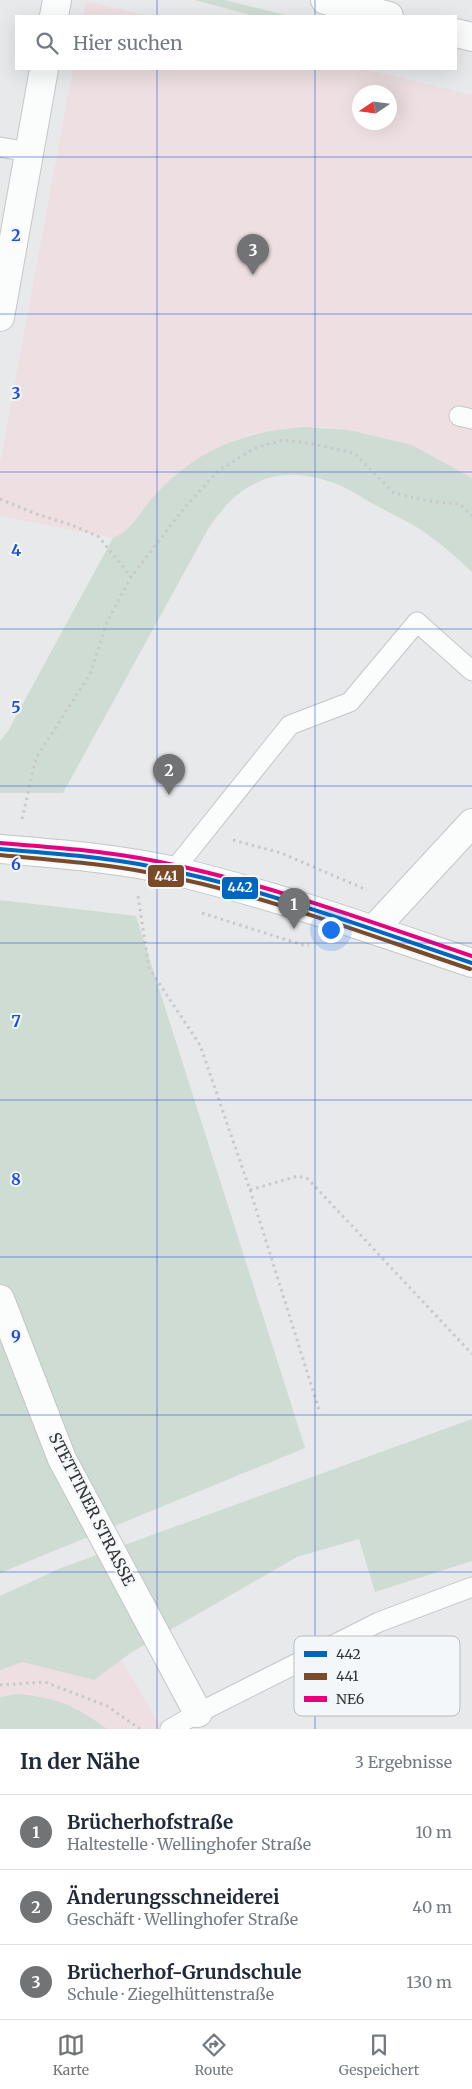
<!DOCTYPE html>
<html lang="de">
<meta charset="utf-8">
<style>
:root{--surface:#fff;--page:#f6f6f7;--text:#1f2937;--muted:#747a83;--line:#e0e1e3;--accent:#717374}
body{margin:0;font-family:Merriweather,serif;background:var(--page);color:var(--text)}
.compass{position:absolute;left:352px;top:85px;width:45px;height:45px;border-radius:50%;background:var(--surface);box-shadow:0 5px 20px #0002;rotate:257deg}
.you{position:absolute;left:330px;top:929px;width:18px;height:18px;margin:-12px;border:4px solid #fff;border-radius:50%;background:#1a73e8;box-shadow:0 0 0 8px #1a73e833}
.badge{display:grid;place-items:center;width:32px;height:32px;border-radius:50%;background:var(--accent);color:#fff;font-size:16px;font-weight:700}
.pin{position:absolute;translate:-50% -41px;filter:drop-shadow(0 1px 2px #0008)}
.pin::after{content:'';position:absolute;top:26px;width:18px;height:15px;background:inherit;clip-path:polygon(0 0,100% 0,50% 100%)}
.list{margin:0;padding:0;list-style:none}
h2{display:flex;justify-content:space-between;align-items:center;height:65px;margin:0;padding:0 20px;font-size:21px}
h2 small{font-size:16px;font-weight:400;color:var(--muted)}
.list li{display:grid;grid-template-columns:32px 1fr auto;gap:15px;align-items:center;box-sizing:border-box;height:75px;padding:0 20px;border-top:1px solid var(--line)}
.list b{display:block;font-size:19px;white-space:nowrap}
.list p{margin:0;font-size:16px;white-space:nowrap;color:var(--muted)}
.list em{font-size:16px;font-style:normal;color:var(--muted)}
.icon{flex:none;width:28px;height:28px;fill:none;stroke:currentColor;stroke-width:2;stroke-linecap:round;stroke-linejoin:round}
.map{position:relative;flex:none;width:472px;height:1729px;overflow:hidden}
.search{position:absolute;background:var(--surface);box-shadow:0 5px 20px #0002;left:15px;right:15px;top:15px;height:55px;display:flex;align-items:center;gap:12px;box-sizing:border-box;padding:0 18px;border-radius:0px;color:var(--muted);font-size:19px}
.sheet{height:290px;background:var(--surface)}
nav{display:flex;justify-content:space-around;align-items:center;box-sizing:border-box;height:70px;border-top:1px solid var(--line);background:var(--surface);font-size:14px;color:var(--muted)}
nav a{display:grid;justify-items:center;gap:2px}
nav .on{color:var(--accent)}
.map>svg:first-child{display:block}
</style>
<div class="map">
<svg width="472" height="1729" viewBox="0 0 472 1729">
<rect width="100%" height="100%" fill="#e7e9eb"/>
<!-- education -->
<g fill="#eddfe2" fill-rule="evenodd">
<path d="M 86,1 L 149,16 L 83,16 Z"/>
<path d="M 73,69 L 365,69 L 472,95 L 472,478 L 412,445 L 384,438 L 349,430 L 325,427 L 285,428 L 244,436 L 220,447 L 162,488 L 128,529 L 121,535 L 113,538 L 0,516 L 0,463 ZM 360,92 L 390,92 L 390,122 L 360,122 Z"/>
<path d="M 102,1627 L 162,1729 L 0,1729 L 0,1654 Z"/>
</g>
<!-- green -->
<g fill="#cfdcd3">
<path d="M 195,0 L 225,0 L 289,16 L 254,16 Z"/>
<path d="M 304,427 L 349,430 L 412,445 L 472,478 L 472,572 C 458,559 444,546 428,535 C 413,523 393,515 375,505 C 363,498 351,490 339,485 C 280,461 239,480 207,531 L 63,793 L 0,793 L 0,741 L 8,731 L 113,538 C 132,531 141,510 155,495 C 196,450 244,431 304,427 Z"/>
<path d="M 0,900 L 136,916 L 305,1448 L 0,1573 Z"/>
<path d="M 472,1419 L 472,1561 L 375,1592 L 359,1539 L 297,1557 L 132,1652 L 94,1680 L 22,1662 L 0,1670 L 0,1596 L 61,1568 Z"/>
<path d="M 17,1694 C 58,1698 74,1705 107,1729 L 0,1729 L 0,1697 Z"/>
</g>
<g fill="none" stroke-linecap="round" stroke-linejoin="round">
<!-- lane casing -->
<g stroke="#c4c6c7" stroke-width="21">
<g id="lane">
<path d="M 0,147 L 30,152"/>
<path d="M 459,416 L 472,419"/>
<path d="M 173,871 L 290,725 L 350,702 L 417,622 L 472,671"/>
<path d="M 170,1729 L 198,1713 L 379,1622 L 472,1587"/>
</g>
</g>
<!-- street casing -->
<g stroke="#c4c6c7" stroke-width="30">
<g id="street">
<path d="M 54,16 L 57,0"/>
<path d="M 0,317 L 44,69"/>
<path d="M 373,930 L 472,823"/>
<path d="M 0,1299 L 62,1459 L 198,1713"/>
</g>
</g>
<!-- secondary casing -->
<g stroke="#c4c6c7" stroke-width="30">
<g id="secondary">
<path d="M 325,0 L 389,16"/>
<path d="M 456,33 L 472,37"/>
<path d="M 0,849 C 58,854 117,858 174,871 C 275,895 373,930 472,963"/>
</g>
</g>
<!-- path -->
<g stroke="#c8c9ca" stroke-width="3" stroke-dasharray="2.5 4" stroke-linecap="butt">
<path d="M 0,499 L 36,514 L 72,525 L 99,537 L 131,577"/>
<path d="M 22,819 L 36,758 L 90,674 L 107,622 L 131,577 L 185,507 L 219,470 L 255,448 L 283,440 L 313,444 L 354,453 L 394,493 L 429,501 L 460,504 L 472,516"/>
<path d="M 233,840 L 281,853 L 367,890"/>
<path d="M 138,896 L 149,968 L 200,1045 L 250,1190 L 320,1413"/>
<path d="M 202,913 L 303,945 L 309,945"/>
<path d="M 250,1190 L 298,1176 L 308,1179 L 472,1354"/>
<path d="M 0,1685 L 45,1682 L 107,1706 L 140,1729"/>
</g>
<!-- lane -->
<use href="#lane" stroke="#fbfcfc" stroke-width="19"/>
<!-- street -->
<use href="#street" stroke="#fbfcfc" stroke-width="28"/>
<!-- secondary -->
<use href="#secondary" stroke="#fbfcfc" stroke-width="28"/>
<!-- bus-1 casing -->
<g stroke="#f3f7fa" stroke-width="8">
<path id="bus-1" d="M 0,849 C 51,853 103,857 154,867 C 262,888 367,928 472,963"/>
</g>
<!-- bus-2 casing -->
<g stroke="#f3f7fa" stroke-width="8">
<path id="bus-2" d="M 0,855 C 50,860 101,863 151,873 C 260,893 365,934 470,969"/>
</g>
<!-- bus-3 casing -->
<g stroke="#f3f7fa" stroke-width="8">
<path id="bus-3" d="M 1,843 C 52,847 104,851 155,861 C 263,882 368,921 472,956"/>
</g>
<!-- bus-1 -->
<use href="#bus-1" stroke="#0065bd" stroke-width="4"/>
<!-- bus-2 -->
<use href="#bus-2" stroke="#7a4b2a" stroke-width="4"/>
<!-- bus-3 -->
<use href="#bus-3" stroke="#e5007d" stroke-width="4"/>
</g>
<!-- grid -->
<path fill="none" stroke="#1d4ed8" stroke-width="1" stroke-opacity="0.55" d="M 157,0 L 157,16M 315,0 L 315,16M 157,69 L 157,1729M 315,69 L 315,1729M 0,157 L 472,157M 0,314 L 472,314M 0,472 L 472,472M 0,629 L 472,629M 0,786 L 472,786M 0,943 L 472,943M 0,1100 L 472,1100M 0,1257 L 472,1257M 0,1415 L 472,1415M 0,1572 L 472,1572"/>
<g text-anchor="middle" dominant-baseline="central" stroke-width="4" stroke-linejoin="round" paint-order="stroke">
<!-- street labels -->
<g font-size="16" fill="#313334" stroke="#f3f7fa">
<text transform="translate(92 1509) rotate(63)">STETTINER STRASSE</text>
</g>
</g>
<!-- legend -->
<rect x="294" y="1636" width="166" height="80" rx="8" fill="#f3f7fa" stroke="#b9bcbf" stroke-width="1"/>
<rect x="304" y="1651" width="23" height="6" fill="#0065bd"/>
<rect x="304" y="1673" width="23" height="7" fill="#7a4b2a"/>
<rect x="304" y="1696" width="23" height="6" fill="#e5007d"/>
<g font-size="14" fill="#313334">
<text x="336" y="1659">442</text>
<text x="336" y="1681">441</text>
<text x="336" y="1704">NE6</text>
</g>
<g font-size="16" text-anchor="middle" font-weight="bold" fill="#1d4ed8" stroke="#f3f7fa" stroke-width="4" stroke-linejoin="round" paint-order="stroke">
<text x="16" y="241">2</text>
<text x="16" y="399">3</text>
<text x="16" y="556">4</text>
<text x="16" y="713">5</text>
<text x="16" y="870">6</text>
<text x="16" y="1027">7</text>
<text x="16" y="1185">8</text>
<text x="16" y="1342">9</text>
</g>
<g stroke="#f3f7fa" stroke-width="2">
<rect x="147" y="864" width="38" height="24" rx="5" fill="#7a4b2a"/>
<rect x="221" y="876" width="38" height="24" rx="5" fill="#0065bd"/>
</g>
<g font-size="14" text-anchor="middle" font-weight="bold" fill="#fff">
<text x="166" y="881">441</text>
<text x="240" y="892">442</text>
</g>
</svg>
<svg class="compass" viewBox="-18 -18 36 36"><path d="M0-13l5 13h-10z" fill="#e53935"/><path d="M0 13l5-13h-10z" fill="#747a83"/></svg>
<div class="you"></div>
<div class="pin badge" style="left:294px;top:929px">1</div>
<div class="pin badge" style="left:169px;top:795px">2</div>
<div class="pin badge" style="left:253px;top:275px">3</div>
<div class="search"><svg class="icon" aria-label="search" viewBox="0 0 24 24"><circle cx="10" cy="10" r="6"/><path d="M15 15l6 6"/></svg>Hier suchen</div>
</div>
<section class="sheet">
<h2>In der Nähe<small>3 Ergebnisse</small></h2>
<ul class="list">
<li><span class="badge">1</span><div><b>Brücherhofstraße</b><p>Haltestelle · Wellinghofer Straße</p></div><em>10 m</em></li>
<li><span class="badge">2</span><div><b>Änderungsschneiderei</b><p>Geschäft · Wellinghofer Straße</p></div><em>40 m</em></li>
<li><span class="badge">3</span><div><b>Brücherhof-Grundschule</b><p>Schule · Ziegelhüttenstraße</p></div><em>130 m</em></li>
</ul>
</section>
<nav>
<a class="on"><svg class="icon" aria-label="map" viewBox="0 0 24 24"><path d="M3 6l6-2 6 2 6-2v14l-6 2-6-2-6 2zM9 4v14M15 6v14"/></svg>Karte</a>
<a><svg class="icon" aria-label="directions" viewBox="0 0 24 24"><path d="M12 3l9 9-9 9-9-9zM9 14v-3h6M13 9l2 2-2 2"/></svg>Route</a>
<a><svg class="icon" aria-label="saved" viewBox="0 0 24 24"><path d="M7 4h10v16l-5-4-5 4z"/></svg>Gespeichert</a>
</nav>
